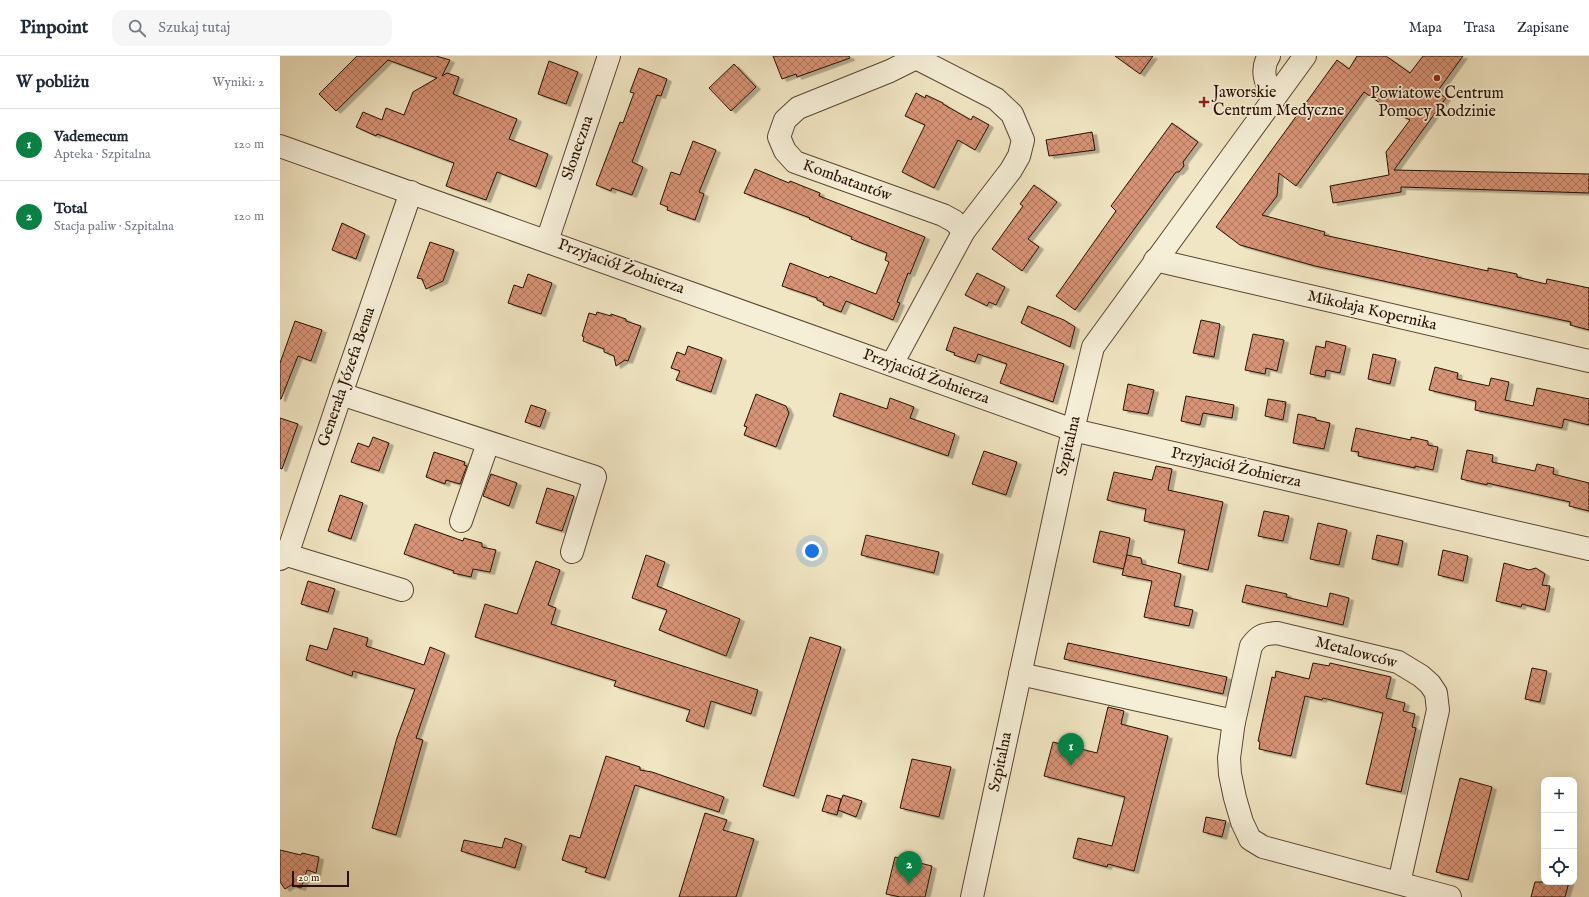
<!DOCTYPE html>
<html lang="pl">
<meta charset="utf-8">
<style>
:root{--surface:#fff;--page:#f6f6f7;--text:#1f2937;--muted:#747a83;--line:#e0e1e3;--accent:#0b8043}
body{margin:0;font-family:"IM FELL English",serif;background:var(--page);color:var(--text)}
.controls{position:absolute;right:12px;bottom:12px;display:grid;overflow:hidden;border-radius:8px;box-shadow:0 4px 16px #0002}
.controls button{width:36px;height:36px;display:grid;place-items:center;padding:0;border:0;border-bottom:1px solid var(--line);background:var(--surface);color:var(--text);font:20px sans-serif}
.scale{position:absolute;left:12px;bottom:10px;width:57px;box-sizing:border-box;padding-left:4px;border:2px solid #271001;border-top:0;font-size:11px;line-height:14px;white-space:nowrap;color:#271001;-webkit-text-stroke:3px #f6efd8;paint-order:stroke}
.you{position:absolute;left:532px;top:495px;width:14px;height:14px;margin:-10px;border:3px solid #fff;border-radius:50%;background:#1a73e8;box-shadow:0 0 0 6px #1a73e833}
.badge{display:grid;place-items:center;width:26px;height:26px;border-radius:50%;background:var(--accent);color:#fff;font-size:13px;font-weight:700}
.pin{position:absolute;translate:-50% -33px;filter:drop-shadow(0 1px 2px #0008)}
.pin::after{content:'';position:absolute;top:21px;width:14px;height:12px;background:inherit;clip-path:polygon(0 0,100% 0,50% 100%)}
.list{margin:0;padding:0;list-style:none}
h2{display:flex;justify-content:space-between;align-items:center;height:52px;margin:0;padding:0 16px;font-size:17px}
h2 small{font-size:13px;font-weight:400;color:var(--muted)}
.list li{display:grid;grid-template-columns:26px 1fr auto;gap:12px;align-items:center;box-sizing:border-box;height:72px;padding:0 16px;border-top:1px solid var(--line)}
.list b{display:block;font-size:15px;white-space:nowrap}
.list p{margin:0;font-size:13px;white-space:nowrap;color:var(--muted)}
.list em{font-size:13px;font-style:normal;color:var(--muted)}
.icon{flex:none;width:22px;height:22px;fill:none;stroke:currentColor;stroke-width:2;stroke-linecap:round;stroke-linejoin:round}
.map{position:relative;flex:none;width:1309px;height:841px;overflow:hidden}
header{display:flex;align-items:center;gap:24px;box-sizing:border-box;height:56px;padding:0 20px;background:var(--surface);border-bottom:1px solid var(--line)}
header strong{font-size:19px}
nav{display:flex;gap:22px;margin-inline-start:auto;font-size:14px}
.search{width:280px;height:36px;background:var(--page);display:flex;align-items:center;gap:10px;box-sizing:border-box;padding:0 14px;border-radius:12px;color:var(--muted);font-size:15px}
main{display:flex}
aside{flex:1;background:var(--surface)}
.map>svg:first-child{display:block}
</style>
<header>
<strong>Pinpoint</strong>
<div class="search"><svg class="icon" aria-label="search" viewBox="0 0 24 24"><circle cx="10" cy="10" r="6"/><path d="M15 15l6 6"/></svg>Szukaj tutaj</div>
<nav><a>Mapa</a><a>Trasa</a><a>Zapisane</a></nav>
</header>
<main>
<aside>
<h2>W pobliżu<small>Wyniki: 2</small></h2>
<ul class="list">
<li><span class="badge">1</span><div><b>Vademecum</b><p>Apteka · Szpitalna</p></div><em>120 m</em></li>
<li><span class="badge">2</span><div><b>Total</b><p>Stacja paliw · Szpitalna</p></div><em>120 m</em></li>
</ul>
</aside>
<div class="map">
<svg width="1309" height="841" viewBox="0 0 1309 841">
<defs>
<pattern id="building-cross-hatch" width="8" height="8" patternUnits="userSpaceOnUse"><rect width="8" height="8" fill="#d89476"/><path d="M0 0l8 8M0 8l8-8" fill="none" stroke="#af775e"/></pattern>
<filter id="shadow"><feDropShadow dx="4.5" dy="2.5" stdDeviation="0" flood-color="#0004"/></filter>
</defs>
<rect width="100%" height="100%" fill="#f1e6c3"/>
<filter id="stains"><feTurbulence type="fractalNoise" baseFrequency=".005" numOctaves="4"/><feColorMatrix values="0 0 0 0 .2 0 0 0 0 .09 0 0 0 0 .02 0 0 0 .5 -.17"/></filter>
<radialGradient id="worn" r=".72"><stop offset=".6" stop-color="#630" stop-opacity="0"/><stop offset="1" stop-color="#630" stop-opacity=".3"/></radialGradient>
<!-- building -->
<g fill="url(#building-cross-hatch)" stroke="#271001" filter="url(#shadow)">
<path d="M 77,0 L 156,0 L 170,4 L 162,20 L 167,17 L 179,21 L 173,38 L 237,63 L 229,83 L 268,98 L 256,131 L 217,116 L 206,144 L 166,130 L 174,107 L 97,78 L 96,80 L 76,71 L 83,56 L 102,64 L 106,52 L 124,59 L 133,36 L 157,22 L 108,4 L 56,55 L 39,38 Z"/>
<path d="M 493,0 L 569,0 L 570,2 L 517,21 L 516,18 L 502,23 Z"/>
<path d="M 835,0 L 873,0 L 860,18 Z"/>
<path d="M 1077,0 L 1106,0 L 1130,17 L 1143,0 L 1183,0 L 1157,36 L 1166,42 L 1114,114 L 1309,118 L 1309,137 L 1121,131 L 1121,136 L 1053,147 L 1050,130 L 1109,119 L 1106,96 L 1130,64 L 1118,58 L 1119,56 L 1100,47 L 1084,36 L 1016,130 L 999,117 L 997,140 L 982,159 L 1045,176 L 1044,179 L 1208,215 L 1208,212 L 1237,218 L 1237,221 L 1266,228 L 1267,223 L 1309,232 L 1309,274 L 1290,269 L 1291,266 L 1035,210 L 960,189 L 936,171 L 1057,4 L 1069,13 Z"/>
<path d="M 269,5 L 298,16 L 286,48 L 258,38 Z"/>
<path d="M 454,8 L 476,31 L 451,55 L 429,32 Z"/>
<path d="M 359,12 L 387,23 L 381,40 L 377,39 L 352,106 L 363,111 L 352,139 L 332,132 L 331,135 L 316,129 L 340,66 L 343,67 L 354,37 L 350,36 Z"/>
<path d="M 636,37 L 645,42 L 646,39 L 663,47 L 663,48 L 691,64 L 693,60 L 709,69 L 695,94 L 678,84 L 654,132 L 622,116 L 645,69 L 625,60 Z"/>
<path d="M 892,67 L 918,86 L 903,106 L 904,110 L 899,116 L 896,116 L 795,254 L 776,240 L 836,155 L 831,150 Z"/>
<path d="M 812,76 L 815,94 L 769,100 L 766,84 Z"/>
<path d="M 413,85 L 436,94 L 419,136 L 424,138 L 415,164 L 387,154 L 388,151 L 380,148 L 391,116 L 400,119 Z"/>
<path d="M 475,113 L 509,127 L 510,125 L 540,137 L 539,140 L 645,181 L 630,218 L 628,217 L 617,246 L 620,247 L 613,264 L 566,245 L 561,256 L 543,249 L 544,247 L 537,244 L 537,242 L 502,230 L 510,207 L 549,222 L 550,220 L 596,238 L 609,206 L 605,204 L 607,197 L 571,183 L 572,181 L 529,163 L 530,162 L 464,137 Z"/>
<path d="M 754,129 L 777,146 L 748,183 L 759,191 L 742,215 L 712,193 L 743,150 L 740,148 Z"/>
<path d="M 62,167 L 85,178 L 76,203 L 52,194 Z"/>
<path d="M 150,186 L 174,194 L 163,225 L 146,233 L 142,223 L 137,222 Z"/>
<path d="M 697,217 L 725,231 L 716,249 L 709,246 L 707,250 L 685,239 Z"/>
<path d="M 248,218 L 272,227 L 261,258 L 228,247 L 234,229 L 243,232 Z"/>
<path d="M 748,250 L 784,264 L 795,271 L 790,291 L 741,267 Z"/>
<path d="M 317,256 L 331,260 L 331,258 L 346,263 L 346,265 L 361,270 L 348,305 L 345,304 L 336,310 L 334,300 L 324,296 L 324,293 L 303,285 L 304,281 L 302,280 L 309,257 L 316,259 Z"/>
<path d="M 921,264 L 940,268 L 934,301 L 913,297 Z"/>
<path d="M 15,265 L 42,274 L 31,305 L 18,300 L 1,343 L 0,343 L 0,307 Z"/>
<path d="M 674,271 L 784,308 L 773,346 L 720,327 L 727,308 L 698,298 L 695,306 L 674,299 L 675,297 L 666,294 Z"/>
<path d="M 973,278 L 1004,284 L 997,315 L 986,312 L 985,318 L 965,314 Z"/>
<path d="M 1046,285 L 1066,290 L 1060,317 L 1046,314 L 1045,321 L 1030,318 L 1036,290 L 1045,292 Z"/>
<path d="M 408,290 L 442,302 L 431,336 L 396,324 L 400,315 L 391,312 L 397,296 L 405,299 Z"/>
<path d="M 1093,298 L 1116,303 L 1110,328 L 1088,323 Z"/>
<path d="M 1155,311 L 1178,317 L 1177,323 L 1209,330 L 1211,322 L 1229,326 L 1225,344 L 1253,350 L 1257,332 L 1309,343 L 1309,369 L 1284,363 L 1282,372 L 1195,354 L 1196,345 L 1149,334 Z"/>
<path d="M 848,328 L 874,334 L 868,358 L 843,354 Z"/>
<path d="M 560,337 L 607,353 L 610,342 L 634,351 L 630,362 L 675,378 L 668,400 L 553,360 Z"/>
<path d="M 476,338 L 506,350 L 509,357 L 496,391 L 464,379 L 467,371 L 464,370 Z"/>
<path d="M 906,340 L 954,349 L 952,362 L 923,357 L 920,369 L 901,365 Z"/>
<path d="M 988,343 L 1006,346 L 1003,364 L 985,360 Z"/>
<path d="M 251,349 L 266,354 L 260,371 L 245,366 Z"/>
<path d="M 1018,358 L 1036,362 L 1036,364 L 1050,367 L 1044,393 L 1013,387 Z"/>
<path d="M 0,362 L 18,368 L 2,413 L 0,412 Z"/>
<path d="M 1076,372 L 1131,384 L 1131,381 L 1148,385 L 1148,389 L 1158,391 L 1153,414 L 1135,410 L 1135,412 L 1078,400 L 1079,396 L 1071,395 Z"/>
<path d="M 93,381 L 109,387 L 99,415 L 71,406 L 78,387 L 89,391 Z"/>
<path d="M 1187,394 L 1213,399 L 1212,406 L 1255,415 L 1257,408 L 1274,412 L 1273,418 L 1309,427 L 1309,455 L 1289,450 L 1290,446 L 1207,427 L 1207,429 L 1181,423 Z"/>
<path d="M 704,395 L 737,406 L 726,439 L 692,428 Z"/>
<path d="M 154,396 L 185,406 L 184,409 L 187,410 L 180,428 L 166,424 L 165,428 L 146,421 Z"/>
<path d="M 876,410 L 892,413 L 888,434 L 943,446 L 928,514 L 898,507 L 905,474 L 864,465 L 866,453 L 827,444 L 834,416 L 872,424 Z"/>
<path d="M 211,418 L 237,427 L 229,450 L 203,440 Z"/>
<path d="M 267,432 L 294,440 L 282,475 L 256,467 Z"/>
<path d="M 60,439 L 83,447 L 71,483 L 48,475 Z"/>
<path d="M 984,455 L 1009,460 L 1003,485 L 978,480 Z"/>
<path d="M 1038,467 L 1067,474 L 1059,509 L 1030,503 Z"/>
<path d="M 135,468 L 183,485 L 184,482 L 202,487 L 202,491 L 216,494 L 210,516 L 193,513 L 191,521 L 173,517 L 174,515 L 124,498 Z"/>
<path d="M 820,475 L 850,482 L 844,513 L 813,506 Z"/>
<path d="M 586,479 L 659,496 L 654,517 L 581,499 Z"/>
<path d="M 1097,479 L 1123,485 L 1118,509 L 1092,503 Z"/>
<path d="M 1163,494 L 1188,500 L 1183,525 L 1158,519 Z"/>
<path d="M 366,499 L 385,506 L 377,530 L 460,563 L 446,600 L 379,574 L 387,554 L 352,542 Z"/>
<path d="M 847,499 L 861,502 L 862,508 L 901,518 L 894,550 L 913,554 L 909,570 L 864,561 L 872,525 L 842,519 Z"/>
<path d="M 256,505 L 280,514 L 268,549 L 276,552 L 271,568 L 478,634 L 471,658 L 431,645 L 424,671 L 406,665 L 410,654 L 334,630 L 336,625 L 195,581 L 205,548 L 237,558 Z"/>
<path d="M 1224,507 L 1249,514 L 1256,512 L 1265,518 L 1262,529 L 1270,530 L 1265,554 L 1242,548 L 1241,551 L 1216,545 Z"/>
<path d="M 28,525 L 55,533 L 48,556 L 21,548 Z"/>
<path d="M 966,529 L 1007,538 L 1006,541 L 1047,551 L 1050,537 L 1069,542 L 1063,569 L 962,546 Z"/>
<path d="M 54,572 L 88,582 L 86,590 L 144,609 L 150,591 L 165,597 L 136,682 L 143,684 L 116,779 L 92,772 L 117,682 L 135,633 L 73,615 L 72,620 L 26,604 L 30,589 L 47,594 Z"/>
<path d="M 530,581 L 561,591 L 514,740 L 483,730 Z"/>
<path d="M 788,587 L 947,621 L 943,638 L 784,603 Z"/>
<path d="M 1033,607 L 1049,610 L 1050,607 L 1111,621 L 1106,642 L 1125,647 L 1123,655 L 1135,658 L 1132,671 L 1136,672 L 1121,736 L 1086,728 L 1103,657 L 1043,642 L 1042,644 L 1025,640 L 1011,700 L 979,693 L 980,686 L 978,685 L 992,621 L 995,622 L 996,615 L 1029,623 Z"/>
<path d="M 1252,612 L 1267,615 L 1260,646 L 1245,643 Z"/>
<path d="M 828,651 L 844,655 L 841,668 L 888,680 L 854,815 L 828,808 L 827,811 L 793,802 L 798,782 L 832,790 L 845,741 L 764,720 L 773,686 L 817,697 Z"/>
<path d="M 326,700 L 360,711 L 360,714 L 372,716 L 444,741 L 439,756 L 355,729 L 325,822 L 305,816 L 307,812 L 282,804 L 290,779 L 300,782 Z"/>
<path d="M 632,703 L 671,711 L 659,761 L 620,752 Z"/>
<path d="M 1180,722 L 1212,731 L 1188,824 L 1156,816 Z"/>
<path d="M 547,739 L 561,743 L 557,759 L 542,755 Z"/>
<path d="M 563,739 L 582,745 L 576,761 L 558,754 Z"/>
<path d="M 425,757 L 447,764 L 443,774 L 474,783 L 456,841 L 399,841 Z"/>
<path d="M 926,761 L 946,765 L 942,781 L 923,776 Z"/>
<path d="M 225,782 L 242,788 L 235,812 L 181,795 L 184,784 L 222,792 Z"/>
<path d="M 0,794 L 21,799 L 22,797 L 39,801 L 36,817 L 27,814 L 21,832 L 11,829 L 5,833 L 0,826 Z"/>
<path d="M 615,801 L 652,810 L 645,841 L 620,841 L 606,838 Z"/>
<path d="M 1255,826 L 1289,826 L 1285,841 L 1251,841 Z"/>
</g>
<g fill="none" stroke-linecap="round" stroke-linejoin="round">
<!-- minor casing -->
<g stroke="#5a4632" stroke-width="24">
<g id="minor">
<path d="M 989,0 C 979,15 987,29 994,43"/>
<path d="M 636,2 L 610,15 L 518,52 L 505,64 L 499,81 L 505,95 L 515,106 L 663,159 L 674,165 L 684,175"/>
<path d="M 0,90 L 793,374 L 1309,493"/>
<path d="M 267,185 L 329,0"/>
<path d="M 875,204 L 1309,305"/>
<path d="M 612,308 L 684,175 L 731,114 L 739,100 L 743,84 L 732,58 L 716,43 L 636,2 L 635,0"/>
<path d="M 61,338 L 315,421 L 292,496"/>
<path d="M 181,465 L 208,387"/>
<path d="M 7,499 L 122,534"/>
<path d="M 0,503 L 7,499 L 61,338 L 131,136"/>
<path d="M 740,618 L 954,665 L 949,702 L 950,718 L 955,742 L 962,766 L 970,783 L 983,791 L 1170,841"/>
<path d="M 954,666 L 971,590 C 979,579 983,578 997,577 L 1118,606 L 1141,620 L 1150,628 L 1156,637 L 1158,654 L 1119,827"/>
<path d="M 692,841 L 793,374 L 813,291 L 1025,0"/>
</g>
</g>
<!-- minor -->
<use href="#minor" stroke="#f6efd8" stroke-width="22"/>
</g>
<!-- markers -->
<g fill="#8f2418" stroke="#f6efd8" stroke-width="1.5">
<circle cx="1157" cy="22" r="4"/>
<path d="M922 40h4v4h4v4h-4v4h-4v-4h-4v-4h4z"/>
</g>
<g text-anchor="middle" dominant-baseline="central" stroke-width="3.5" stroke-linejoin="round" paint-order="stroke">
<!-- poi labels -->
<g font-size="16" fill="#271001" stroke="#f6efd8" text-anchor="start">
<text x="933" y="37">Jaworskie<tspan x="933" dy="18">Centrum Medyczne</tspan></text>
<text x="1157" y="38" text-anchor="middle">Powiatowe Centrum<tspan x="1157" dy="18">Pomocy Rodzinie</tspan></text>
</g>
<!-- street labels -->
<g font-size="16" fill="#271001" stroke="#f6efd8">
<text transform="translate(298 92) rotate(-71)">Słoneczna</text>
<text transform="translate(567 125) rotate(20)">Kombatantów</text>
<text transform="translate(341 211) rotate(20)">Przyjaciół Żołnierza</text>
<text transform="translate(1092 255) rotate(13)">Mikołaja Kopernika</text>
<text transform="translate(67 321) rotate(-71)">Generała Józefa Bema</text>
<text transform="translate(646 321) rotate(20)">Przyjaciół Żołnierza</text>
<text transform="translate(789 390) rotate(-77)">Szpitalna</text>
<text transform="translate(956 412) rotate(13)">Przyjaciół Żołnierza</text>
<text transform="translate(1076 597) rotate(15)">Metalowców</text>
<text transform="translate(721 706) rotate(-78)">Szpitalna</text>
</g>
</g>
<rect width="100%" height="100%" filter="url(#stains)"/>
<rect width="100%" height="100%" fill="url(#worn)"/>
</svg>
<div class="controls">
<button>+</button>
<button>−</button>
<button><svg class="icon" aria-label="locate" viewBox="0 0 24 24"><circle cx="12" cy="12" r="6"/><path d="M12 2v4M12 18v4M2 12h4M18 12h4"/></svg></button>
</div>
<div class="scale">20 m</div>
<div class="you"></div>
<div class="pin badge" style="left:791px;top:710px">1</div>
<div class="pin badge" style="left:629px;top:828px">2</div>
</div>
</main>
